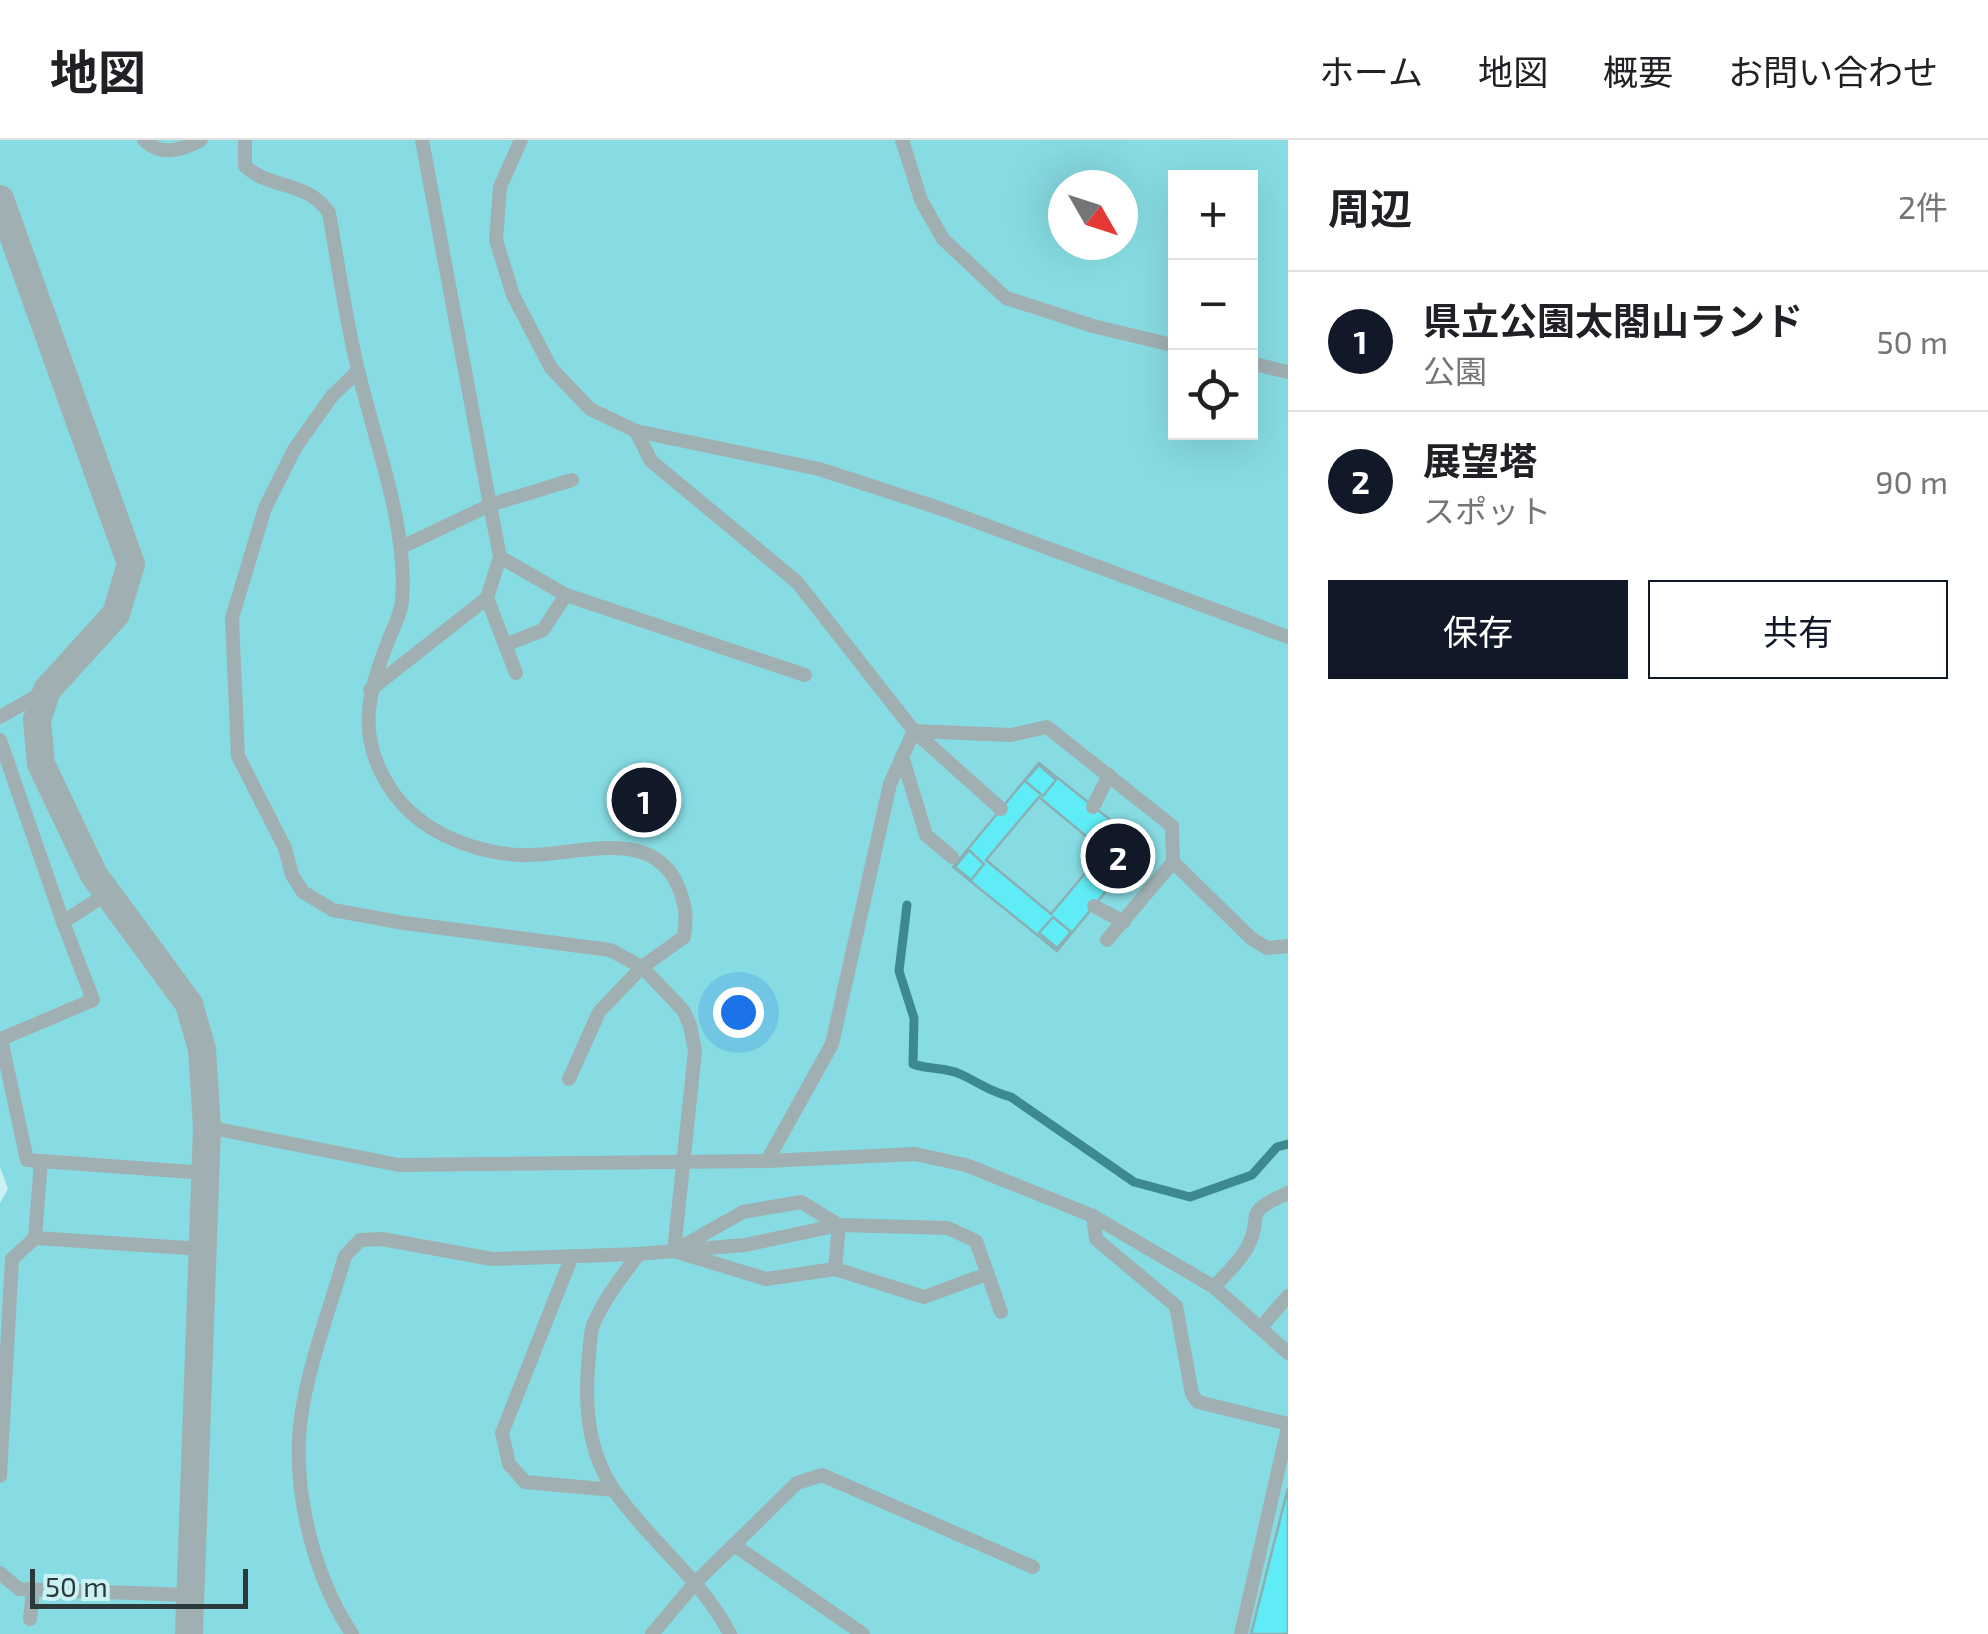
<!DOCTYPE html>
<html lang="ja">
<meta charset="utf-8">
<style>
:root{--surface:#fff;--page:#f2f2f2;--text:#202124;--muted:#757577;--line:#e0e0e0;--accent:#111827}
body{margin:0;font-family:"Exo 2","Noto Sans JP",sans-serif;background:var(--page);color:var(--text)}
.controls{position:absolute;right:30px;top:30px;display:grid;overflow:hidden;border-radius:0px;box-shadow:0 10px 40px #0002}
.controls button{width:90px;height:90px;display:grid;place-items:center;padding:0;border:0;border-bottom:2px solid var(--line);background:var(--surface);color:var(--text);font:50px sans-serif}
.compass{position:absolute;left:1048px;top:30px;width:90px;height:90px;border-radius:50%;background:var(--surface);box-shadow:0 10px 40px #0002;rotate:129deg}
.scale{position:absolute;left:30px;bottom:25px;width:218px;box-sizing:border-box;padding-left:10px;border:5px solid #2a393a;border-top:0;font-size:28px;line-height:35px;white-space:nowrap;color:#2a393a;-webkit-text-stroke:8px #caf1f3;paint-order:stroke}
.you{position:absolute;left:738px;top:872px;width:35px;height:35px;margin:-25px;border:8px solid #fff;border-radius:50%;background:#1a73e8;box-shadow:0 0 0 15px #1a73e833}
.badge{display:grid;place-items:center;width:65px;height:65px;border-radius:50%;background:var(--accent);color:#fff;font-size:32px;font-weight:700}
.pin{position:absolute;translate:-50% -50%;border:5px solid #fff;box-shadow:0 2px 10px #0006}
.list{margin:0;padding:0;list-style:none}
h2{display:flex;justify-content:space-between;align-items:center;height:130px;margin:0;padding:0 40px;font-size:42px}
h2 small{font-size:32px;font-weight:400;color:var(--muted)}
.list li{display:grid;grid-template-columns:65px 1fr auto;gap:30px;align-items:center;box-sizing:border-box;height:140px;padding:0 40px;border-top:2px solid var(--line)}
.list b{display:block;font-size:38px;white-space:nowrap}
.list p{margin:0;font-size:32px;white-space:nowrap;color:var(--muted)}
.list em{font-size:32px;font-style:normal;color:var(--muted)}
.actions{display:flex;gap:20px;padding:30px 40px}
.actions a{flex:1;padding:22px 0;border:2px solid var(--accent);border-radius:0px;text-align:center;font-size:35px;color:var(--accent)}
.actions .main{background:var(--accent);color:#fff}
.icon{flex:none;width:55px;height:55px;fill:none;stroke:currentColor;stroke-width:2;stroke-linecap:round;stroke-linejoin:round}
.map{position:relative;flex:none;width:1288px;height:1494px;overflow:hidden}
header{display:flex;align-items:center;gap:60px;box-sizing:border-box;height:140px;padding:0 50px;background:var(--surface);border-bottom:2px solid var(--line)}
header strong{font-size:48px}
nav{display:flex;gap:55px;margin-inline-start:auto;font-size:35px}
main{display:flex}
aside{flex:1;background:var(--surface)}
.map>svg:first-child{display:block}
</style>
<header>
<strong>地図</strong>
<nav><a>ホーム</a><a>地図</a><a>概要</a><a>お問い合わせ</a></nav>
</header>
<main>
<div class="map">
<svg width="1288" height="1494" viewBox="0 0 1288 1494">
<rect width="100%" height="100%" fill="#caf1f3"/>
<!-- green -->
<path fill="#87dce3" fill-rule="evenodd" d="M 0,0 L 1288,0 L 1288,1494 L 0,1494 L 0,1063 L 8,1049 L 0,1027 ZM 1176,38 L 1250,38 L 1250,292 L 1176,292 ZM 1063,45 L 1123,45 L 1123,105 L 1063,105 Z"/>
<g fill="none" stroke-linecap="round" stroke-linejoin="round">
<!-- stream -->
<path stroke="#3c8a90" stroke-width="9" d="M 907,765 L 899,831 L 914,878 L 913,924 C 929,930 946,927 960,934 C 980,943 988,951 1011,957 L 1134,1042 L 1190,1057 L 1252,1035 L 1277,1007 L 1288,1004"/>
</g>
<!-- building -->
<g fill="#60ecf6" stroke="#8aafb2" stroke-width="2.5" fill-rule="evenodd">
<path d="M 1039,623 L 1143,706 L 1057,811 L 953,727 ZM 1039,657 L 1104,711 L 1051,774 L 986,720 Z"/>
<path d="M 1039,625 L 1056,640 L 1043,656 L 1025,641 Z"/>
<path d="M 1122,693 L 1141,707 L 1126,724 L 1108,709 Z"/>
<path d="M 969,710 L 984,724 L 971,740 L 955,727 Z"/>
<path d="M 1053,777 L 1071,792 L 1057,808 L 1039,793 Z"/>
<path d="M 1288,1348 L 1288,1494 L 1251,1494 Z"/>
</g>
<g fill="none" stroke-linecap="round" stroke-linejoin="round">
<!-- lane -->
<g stroke="#a0b0b2" stroke-width="14">
<path d="M 144,0 C 161,17 182,10 201,0"/>
<path d="M 245,0 L 245,26 C 271,50 307,40 329,73 C 339,128 346,184 360,238 C 377,308 408,389 402,461 C 401,475 392,490 387,504 C 367,557 357,597 390,648 C 418,691 470,712 520,715 C 573,718 650,683 678,746 C 686,766 687,776 684,797 L 642,827 L 599,872 L 569,939"/>
<path d="M 422,0 L 490,365 L 572,340"/>
<path d="M 521,0 L 500,47 L 496,100 L 513,155 L 551,228 L 590,269 L 636,291 L 819,329 L 942,369 L 1288,497"/>
<path d="M 902,0 L 921,60 L 943,99 L 1006,158 L 1093,186 L 1176,206"/>
<path d="M 1250,223 L 1288,232"/>
<path d="M 358,231 L 332,256 L 295,308 L 265,368 L 232,478 L 238,616 L 285,708 L 292,735 L 303,752 L 333,770 L 404,783 L 610,810 L 642,827 L 683,870 L 690,885 L 695,911 L 674,1111 L 639,1114 C 622,1136 604,1159 593,1185 C 590,1195 590,1206 589,1216 C 584,1263 587,1310 614,1350 C 649,1401 701,1438 730,1494"/>
<path d="M 636,291 L 651,321 L 797,442 L 914,591 L 890,644 L 832,904 L 767,1021"/>
<path d="M 402,407 L 490,365 L 500,417 L 566,455 L 805,535"/>
<path d="M 500,417 L 487,458 L 516,533"/>
<path d="M 505,505 L 543,490 L 566,455"/>
<path d="M 370,550 L 487,458"/>
<path d="M 0,577 L 42,553"/>
<path d="M 0,600 L 63,782 L 93,860 L 1,899 L 27,1020 L 206,1033"/>
<path d="M 902,616 L 926,695 L 952,717"/>
<path d="M 1093,667 L 1109,635"/>
<path d="M 1001,669 L 914,591 L 1011,595 L 1047,587 L 1172,686 L 1173,722 L 1252,799 L 1267,808 L 1288,806"/>
<path d="M 1094,766 L 1124,782"/>
<path d="M 63,782 L 108,753"/>
<path d="M 1107,800 L 1173,722"/>
<path d="M 207,987 L 399,1025 L 767,1021 L 915,1014 L 966,1025 L 1093,1076 L 1214,1147 L 1288,1213"/>
<path d="M 41,1021 L 35,1098 L 203,1109"/>
<path d="M 1093,1076 L 1096,1099 L 1176,1166 L 1192,1254 L 1198,1262 L 1288,1284"/>
<path d="M 685,1110 L 745,1105 L 839,1085 L 835,1129"/>
<path d="M 572,1116 L 502,1293 L 509,1324 L 525,1342 L 614,1350"/>
<path d="M 987,1134 L 924,1157 L 835,1129 L 766,1139 L 674,1111 L 743,1072 L 801,1062 L 839,1085 L 948,1088 L 976,1101 L 1001,1172"/>
<path d="M 1214,1147 C 1225,1135 1239,1122 1247,1108 C 1266,1073 1238,1075 1288,1053"/>
<path d="M 1261,1187 L 1288,1156"/>
<path d="M 0,1336 L 12,1119 L 35,1098"/>
<path d="M 734,1405 L 863,1494"/>
<path d="M 0,1433 L 19,1449 L 190,1455"/>
<path d="M 30,1479 L 33,1450"/>
<path d="M 352,1494 C 311,1432 289,1339 303,1265 C 312,1215 331,1165 345,1116 L 360,1100 L 382,1099 L 492,1119 L 639,1114"/>
<path d="M 652,1494 L 696,1442 L 797,1343 L 822,1335 L 1033,1427"/>
<path d="M 1241,1494 L 1288,1287"/>
</g>
<!-- street -->
<path stroke="#a0b0b2" stroke-width="28" d="M 0,59 L 131,424 L 116,474 L 47,550 L 37,580 L 41,624 L 94,735 L 189,864 L 202,909 L 207,987 L 189,1494"/>
</g>
</svg>
<div class="controls">
<button>+</button>
<button>−</button>
<button><svg class="icon" aria-label="locate" viewBox="0 0 24 24"><circle cx="12" cy="12" r="6"/><path d="M12 2v4M12 18v4M2 12h4M18 12h4"/></svg></button>
</div>
<svg class="compass" viewBox="-18 -18 36 36"><path d="M0-13l5 13h-10z" fill="#e53935"/><path d="M0 13l5-13h-10z" fill="#757577"/></svg>
<div class="scale">50 m</div>
<div class="you"></div>
<div class="pin badge" style="left:644px;top:660px">1</div>
<div class="pin badge" style="left:1118px;top:716px">2</div>
</div>
<aside>
<h2>周辺<small>2件</small></h2>
<ul class="list">
<li><span class="badge">1</span><div><b>県立公園太閤山ランド</b><p>公園</p></div><em>50 m</em></li>
<li><span class="badge">2</span><div><b>展望塔</b><p>スポット</p></div><em>90 m</em></li>
</ul>
<div class="actions"><a class="main">保存</a><a>共有</a></div>
</aside>
</main>
